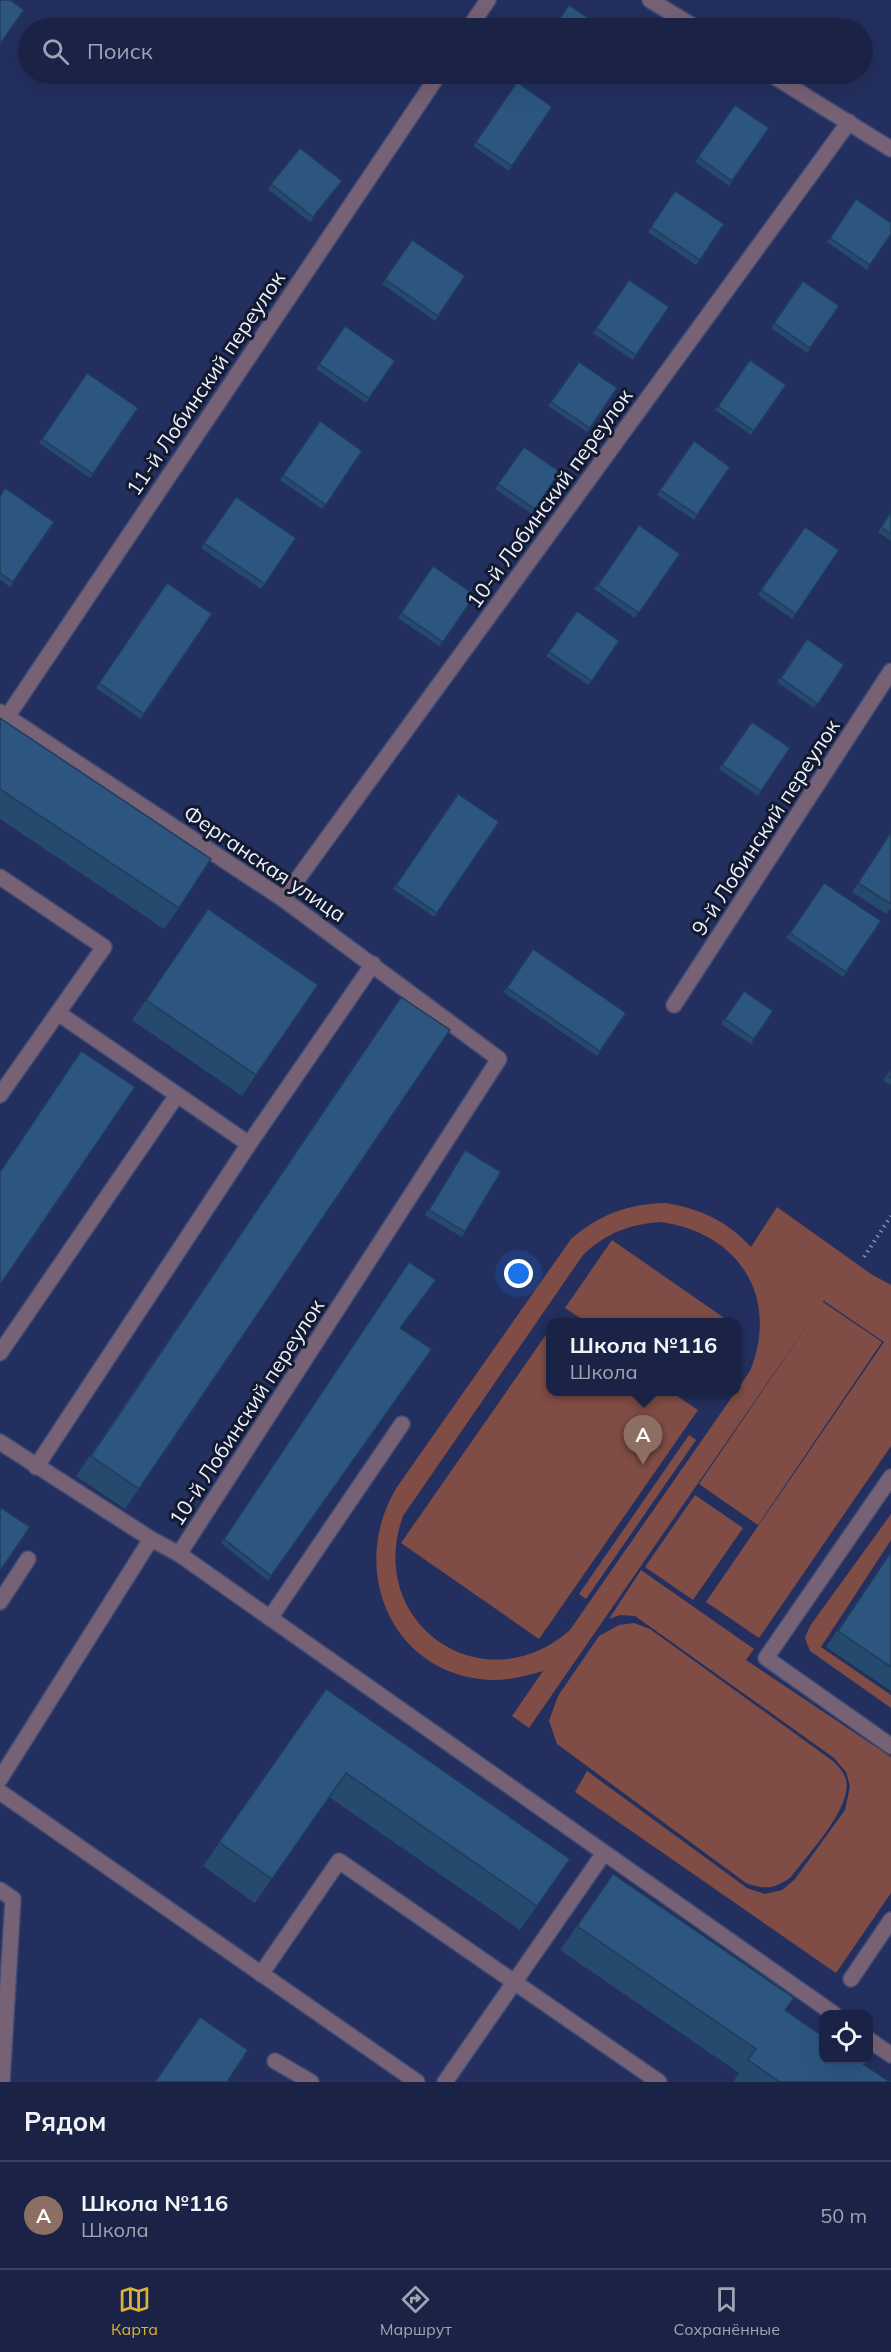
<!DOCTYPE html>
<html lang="ru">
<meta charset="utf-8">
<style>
:root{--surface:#1a2346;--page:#232b4d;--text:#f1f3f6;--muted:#9fa4b3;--line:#38405f;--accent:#dbb233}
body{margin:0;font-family:Mulish,sans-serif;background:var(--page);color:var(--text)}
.controls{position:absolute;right:18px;bottom:18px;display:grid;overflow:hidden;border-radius:12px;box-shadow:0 6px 24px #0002}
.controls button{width:54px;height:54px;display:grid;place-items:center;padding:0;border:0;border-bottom:2px solid var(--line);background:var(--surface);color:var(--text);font:30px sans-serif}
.you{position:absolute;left:519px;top:1274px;width:21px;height:21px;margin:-15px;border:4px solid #fff;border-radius:50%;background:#1a73e8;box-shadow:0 0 0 9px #1a73e833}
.badge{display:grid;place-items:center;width:39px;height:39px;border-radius:50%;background:var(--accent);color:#fff;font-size:20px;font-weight:700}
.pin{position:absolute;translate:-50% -50px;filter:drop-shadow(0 2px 3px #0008)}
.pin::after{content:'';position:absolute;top:32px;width:21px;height:18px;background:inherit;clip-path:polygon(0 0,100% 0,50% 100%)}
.popup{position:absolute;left:546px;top:1318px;width:195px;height:78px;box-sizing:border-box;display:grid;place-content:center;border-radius:12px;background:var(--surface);filter:drop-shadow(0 2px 4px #0005);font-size:20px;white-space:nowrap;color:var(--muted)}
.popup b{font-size:22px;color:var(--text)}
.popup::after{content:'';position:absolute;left:50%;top:100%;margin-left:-12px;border:12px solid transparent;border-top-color:var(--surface)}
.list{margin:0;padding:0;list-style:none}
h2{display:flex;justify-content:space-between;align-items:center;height:78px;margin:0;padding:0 24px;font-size:26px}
h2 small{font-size:20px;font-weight:400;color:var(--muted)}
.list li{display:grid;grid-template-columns:39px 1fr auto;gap:18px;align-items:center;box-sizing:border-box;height:108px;padding:0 24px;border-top:2px solid var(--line)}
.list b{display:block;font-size:22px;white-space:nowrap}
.list p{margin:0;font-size:20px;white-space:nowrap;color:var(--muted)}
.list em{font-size:20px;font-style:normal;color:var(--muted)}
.icon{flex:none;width:33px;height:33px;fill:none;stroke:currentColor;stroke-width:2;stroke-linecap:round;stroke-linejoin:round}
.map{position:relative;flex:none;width:891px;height:2082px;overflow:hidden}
.search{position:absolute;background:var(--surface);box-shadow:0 6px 24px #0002;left:18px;right:18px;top:18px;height:66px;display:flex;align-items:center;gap:15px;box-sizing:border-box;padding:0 21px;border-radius:33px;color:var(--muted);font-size:22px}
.sheet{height:186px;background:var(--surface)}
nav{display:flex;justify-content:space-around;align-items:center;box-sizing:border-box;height:84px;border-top:2px solid var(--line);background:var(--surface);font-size:16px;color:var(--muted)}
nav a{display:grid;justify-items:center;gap:3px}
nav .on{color:var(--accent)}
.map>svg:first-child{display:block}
</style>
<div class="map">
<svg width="891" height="2082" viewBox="0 0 891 2082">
<rect width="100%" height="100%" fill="#232f5e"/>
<!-- green -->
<g fill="#7f4d45" fill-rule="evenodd">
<path d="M 666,1203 C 701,1209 727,1221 751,1247 L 777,1207 L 871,1274 L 891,1285 L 891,1446 L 759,1638 L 706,1602 L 884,1342 L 824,1301 L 825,1298 L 823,1302 L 882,1342 L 758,1525 L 699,1484 L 817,1311 L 529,1728 L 512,1716 L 543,1671 C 526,1676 510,1680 493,1680 C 391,1677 347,1568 397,1487 L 571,1239 C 600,1214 628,1204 666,1203 ZM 661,1222 C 739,1233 780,1297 750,1371 L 570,1630 C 484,1706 364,1624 403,1516 L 583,1255 C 606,1233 630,1224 661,1222 Z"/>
<path d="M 612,1240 L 730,1322 L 586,1322 L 565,1308 Z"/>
<path d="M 550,1329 L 550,1392 L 671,1392 L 698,1410 L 539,1639 L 401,1543 Z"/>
<path d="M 689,1435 L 696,1440 L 586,1599 L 579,1594 Z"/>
<path d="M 695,1495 L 743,1528 L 693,1600 L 645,1567 Z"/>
<path d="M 891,1514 L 891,1540 L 821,1647 L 891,1695 L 891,1708 L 810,1651 L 805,1638 L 810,1626 Z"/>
<path d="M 641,1570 L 754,1649 L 746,1660 L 891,1757 L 891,1893 L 836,1973 L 575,1792 L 587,1771 L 747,1888 L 765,1894 L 782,1890 L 795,1879 L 845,1810 L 850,1786 L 846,1772 L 834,1758 L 635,1616 L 620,1615 L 609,1619 Z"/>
<path d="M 634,1623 L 650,1629 L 833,1761 C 839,1767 844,1772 846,1780 C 853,1807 807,1855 791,1877 C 775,1889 765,1890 746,1883 L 557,1744 L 549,1721 L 558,1696 L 599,1636 L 619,1625 Z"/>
</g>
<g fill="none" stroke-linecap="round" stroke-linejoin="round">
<!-- minor casing -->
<g stroke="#3f4a74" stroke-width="18">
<g id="minor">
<path d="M 650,0 L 696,28"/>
<path d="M 469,28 L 488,0"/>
<path d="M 770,74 L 891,149"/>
<path d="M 0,712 L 283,899 L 499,1059 L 179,1554 L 151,1539 L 0,1779"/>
<path d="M 7,717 L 439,74"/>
<path d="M 0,877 L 104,947 L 0,1095"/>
<path d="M 283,899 L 849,122"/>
<path d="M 674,1005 L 891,671"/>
<path d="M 58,1013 L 249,1144"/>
<path d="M 0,1353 L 177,1095"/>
<path d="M 0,1442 L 151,1539"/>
<path d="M 36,1467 L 249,1144 L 373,964"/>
<path d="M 891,1477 L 766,1658 L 891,1746"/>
<path d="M 179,1554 L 834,2014"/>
<path d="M 0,1602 L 28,1559"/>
<path d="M 270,1618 L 402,1424"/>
<path d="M 0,1792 L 417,2082"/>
<path d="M 0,1890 L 13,1899 L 2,2082"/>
<path d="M 261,1974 L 339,1861 L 659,2082"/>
<path d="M 851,1979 L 891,1920"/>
<path d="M 868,2039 L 891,2055"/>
<path d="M 275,2061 L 311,2082"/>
<path d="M 445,2082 L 604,1853"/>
</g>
</g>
<!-- path -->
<path stroke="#878fad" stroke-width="4" stroke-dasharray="1.5 4.5" stroke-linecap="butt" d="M 864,1257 L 891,1216"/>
<!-- minor -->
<use href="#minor" stroke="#776275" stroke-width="15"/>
</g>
<!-- wall -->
<g fill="#264a6e">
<path d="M 557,74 L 582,74 L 574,85 Z"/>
<path d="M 517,82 L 552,107 L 509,171 L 473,146 Z"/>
<path d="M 735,105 L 732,181 L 729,186 L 695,162 Z"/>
<path d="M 300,148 L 342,181 L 310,222 L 268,189 Z"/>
<path d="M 675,191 L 724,224 L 696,265 L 648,232 Z"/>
<path d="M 856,199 L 891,234 L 867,270 L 827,242 Z"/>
<path d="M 412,240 L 465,276 L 435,321 L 382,284 Z"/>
<path d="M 629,280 L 669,307 L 633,360 L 593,333 Z"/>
<path d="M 803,281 L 839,306 L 807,353 L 771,328 Z"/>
<path d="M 345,326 L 395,361 L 366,403 L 316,369 Z"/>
<path d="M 750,360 L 786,385 L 751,435 L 715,410 Z"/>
<path d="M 579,362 L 617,388 L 587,432 L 548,406 Z"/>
<path d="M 87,373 L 138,408 L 90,478 L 39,443 Z"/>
<path d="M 320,421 L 362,451 L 322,509 L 280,480 Z"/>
<path d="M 694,441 L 730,467 L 694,520 L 657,495 Z"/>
<path d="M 524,447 L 560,472 L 532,514 L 495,489 Z"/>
<path d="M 0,496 L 54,522 L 10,587 L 0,580 Z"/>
<path d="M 236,497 L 296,538 L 261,589 L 201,548 Z"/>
<path d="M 891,512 L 891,541 L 878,532 Z"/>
<path d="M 639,525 L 680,554 L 635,618 L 594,589 Z"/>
<path d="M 805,527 L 839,550 L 792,619 L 758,595 Z"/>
<path d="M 433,566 L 475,595 L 439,646 L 398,618 Z"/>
<path d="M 167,583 L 212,614 L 141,719 L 96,688 Z"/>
<path d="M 577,611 L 619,641 L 588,685 L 546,656 Z"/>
<path d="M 807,639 L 844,665 L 814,708 L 777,682 Z"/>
<path d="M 0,718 L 179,908 L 164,929 L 0,819 Z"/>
<path d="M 752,722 L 790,748 L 758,796 L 719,769 Z"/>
<path d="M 458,794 L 499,822 L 434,917 L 393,889 Z"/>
<path d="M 891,832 L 891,908 L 886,914 L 852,892 Z"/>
<path d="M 824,883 L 881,921 L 843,977 L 786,938 Z"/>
<path d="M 208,909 L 256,1075 L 242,1096 L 132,1020 Z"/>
<path d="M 533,949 L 626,1013 L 597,1056 L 503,992 Z"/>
<path d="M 744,991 L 773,1011 L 751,1044 L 721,1024 Z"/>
<path d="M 387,1017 L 139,1489 L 125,1509 L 76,1476 Z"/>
<path d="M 891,1069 L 891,1085 L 883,1080 Z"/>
<path d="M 462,1155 L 465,1232 L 462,1237 L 425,1215 Z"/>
<path d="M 409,1262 L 400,1328 L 432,1349 L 268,1581 L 221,1543 Z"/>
<path d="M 891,1552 L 891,1691 L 826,1647 Z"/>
<path d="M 326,1689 L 570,1859 L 520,1930 L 329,1797 L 255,1903 L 203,1866 Z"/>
<path d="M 613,1874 L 785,2010 L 890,2082 L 733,2082 L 739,2073 L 560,1950 Z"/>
</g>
<!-- building -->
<g fill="#2c5680" stroke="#1f3c5a" stroke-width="1.5">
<path d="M 0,0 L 10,0 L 24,10 L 0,44 Z"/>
<path d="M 569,5 L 604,28 L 553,28 Z"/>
<path d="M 567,74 L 582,74 L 577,80 Z"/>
<path d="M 517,82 L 552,107 L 512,166 L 476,142 Z"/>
<path d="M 735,105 L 769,128 L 732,181 L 698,157 Z"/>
<path d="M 300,148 L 342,181 L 313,217 L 271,184 Z"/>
<path d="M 675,191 L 724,224 L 700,260 L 651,227 Z"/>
<path d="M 856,199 L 891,223 L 891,234 L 870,265 L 830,238 Z"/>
<path d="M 412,240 L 465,276 L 438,316 L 385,279 Z"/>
<path d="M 629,280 L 669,307 L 636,355 L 596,328 Z"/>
<path d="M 803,281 L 839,306 L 810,348 L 774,323 Z"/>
<path d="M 345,326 L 395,361 L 369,398 L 319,364 Z"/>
<path d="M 750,360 L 786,385 L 754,431 L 718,406 Z"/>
<path d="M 579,362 L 617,388 L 590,428 L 551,402 Z"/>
<path d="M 87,373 L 138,408 L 93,474 L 42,439 Z"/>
<path d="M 320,421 L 362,451 L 326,505 L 283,475 Z"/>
<path d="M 694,441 L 730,467 L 697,515 L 660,490 Z"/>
<path d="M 524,447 L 560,472 L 535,509 L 498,484 Z"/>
<path d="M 5,488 L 54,522 L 13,582 L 0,573 L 0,496 Z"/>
<path d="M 236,497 L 296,538 L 265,584 L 204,543 Z"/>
<path d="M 891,512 L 891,534 L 881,527 Z"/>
<path d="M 639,525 L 680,554 L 639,613 L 598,585 Z"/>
<path d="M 805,527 L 839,550 L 796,614 L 761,590 Z"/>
<path d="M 433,566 L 475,595 L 443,642 L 401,613 Z"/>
<path d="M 167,583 L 212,614 L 144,714 L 99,683 Z"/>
<path d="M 577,611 L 619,641 L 592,681 L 549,652 Z"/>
<path d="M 807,639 L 844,665 L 818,704 L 781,678 Z"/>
<path d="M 0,718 L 211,859 L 179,908 L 0,789 Z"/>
<path d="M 752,722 L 790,748 L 761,791 L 722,765 Z"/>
<path d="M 458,794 L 499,822 L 437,913 L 396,885 Z"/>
<path d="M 891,832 L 891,904 L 858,883 Z"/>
<path d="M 824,883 L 881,921 L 846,972 L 790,933 Z"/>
<path d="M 208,909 L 318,985 L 256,1075 L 146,1000 Z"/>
<path d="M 533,949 L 626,1013 L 600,1051 L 507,988 Z"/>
<path d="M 744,991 L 773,1011 L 754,1039 L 725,1019 Z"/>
<path d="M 401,997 L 450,1030 L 139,1489 L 91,1456 Z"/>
<path d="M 81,1051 L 135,1087 L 0,1285 L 0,1172 Z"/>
<path d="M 891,1069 L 891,1078 L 887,1075 Z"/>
<path d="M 465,1150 L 501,1172 L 465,1232 L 429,1210 Z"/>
<path d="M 409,1262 L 436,1280 L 400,1328 L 432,1349 L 271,1576 L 224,1539 Z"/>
<path d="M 0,1507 L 30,1527 L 0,1571 Z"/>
<path d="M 891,1552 L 891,1667 L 838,1631 Z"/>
<path d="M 326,1689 L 570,1859 L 537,1906 L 346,1773 L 272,1879 L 219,1842 Z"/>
<path d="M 613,1874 L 794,1998 L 785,2010 L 824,2037 L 824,2060 L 857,2060 L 890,2082 L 780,2082 L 748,2060 L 756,2049 L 577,1926 Z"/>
<path d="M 200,2017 L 248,2050 L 227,2082 L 155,2082 Z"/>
</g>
<g text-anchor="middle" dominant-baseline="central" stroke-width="6" stroke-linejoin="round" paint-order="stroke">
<!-- street labels -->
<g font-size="21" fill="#edf1fd" stroke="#131a2f">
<text transform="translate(205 383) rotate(-56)">11-й Лобинский переулок</text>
<text transform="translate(549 498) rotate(-54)">10-й Лобинский переулок</text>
<text transform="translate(765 827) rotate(-57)">9-й Лобинский переулок</text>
<text transform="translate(265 863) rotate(34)">Ферганская улица</text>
<text transform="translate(246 1412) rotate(-57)">10-й Лобинский переулок</text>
</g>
</g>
</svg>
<div class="controls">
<button><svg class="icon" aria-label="locate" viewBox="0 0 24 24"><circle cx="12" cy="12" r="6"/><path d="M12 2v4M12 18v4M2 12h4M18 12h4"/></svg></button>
</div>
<div class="you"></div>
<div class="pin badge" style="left:643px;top:1465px;background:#8d6e63">A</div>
<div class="popup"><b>Школа №116</b>Школа</div>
<div class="search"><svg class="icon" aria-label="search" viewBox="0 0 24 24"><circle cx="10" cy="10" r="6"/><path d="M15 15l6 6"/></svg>Поиск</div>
</div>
<section class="sheet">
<h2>Рядом<small></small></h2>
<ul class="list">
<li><span class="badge" style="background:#8d6e63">A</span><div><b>Школа №116</b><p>Школа</p></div><em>50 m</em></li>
</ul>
</section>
<nav>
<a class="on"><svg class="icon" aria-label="map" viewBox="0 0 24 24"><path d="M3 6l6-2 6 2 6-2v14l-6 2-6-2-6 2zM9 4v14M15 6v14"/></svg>Карта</a>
<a><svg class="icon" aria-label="directions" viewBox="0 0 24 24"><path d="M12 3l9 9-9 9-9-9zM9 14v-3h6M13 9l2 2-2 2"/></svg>Маршрут</a>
<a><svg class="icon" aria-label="saved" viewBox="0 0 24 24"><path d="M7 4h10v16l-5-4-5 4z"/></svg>Сохранённые</a>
</nav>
